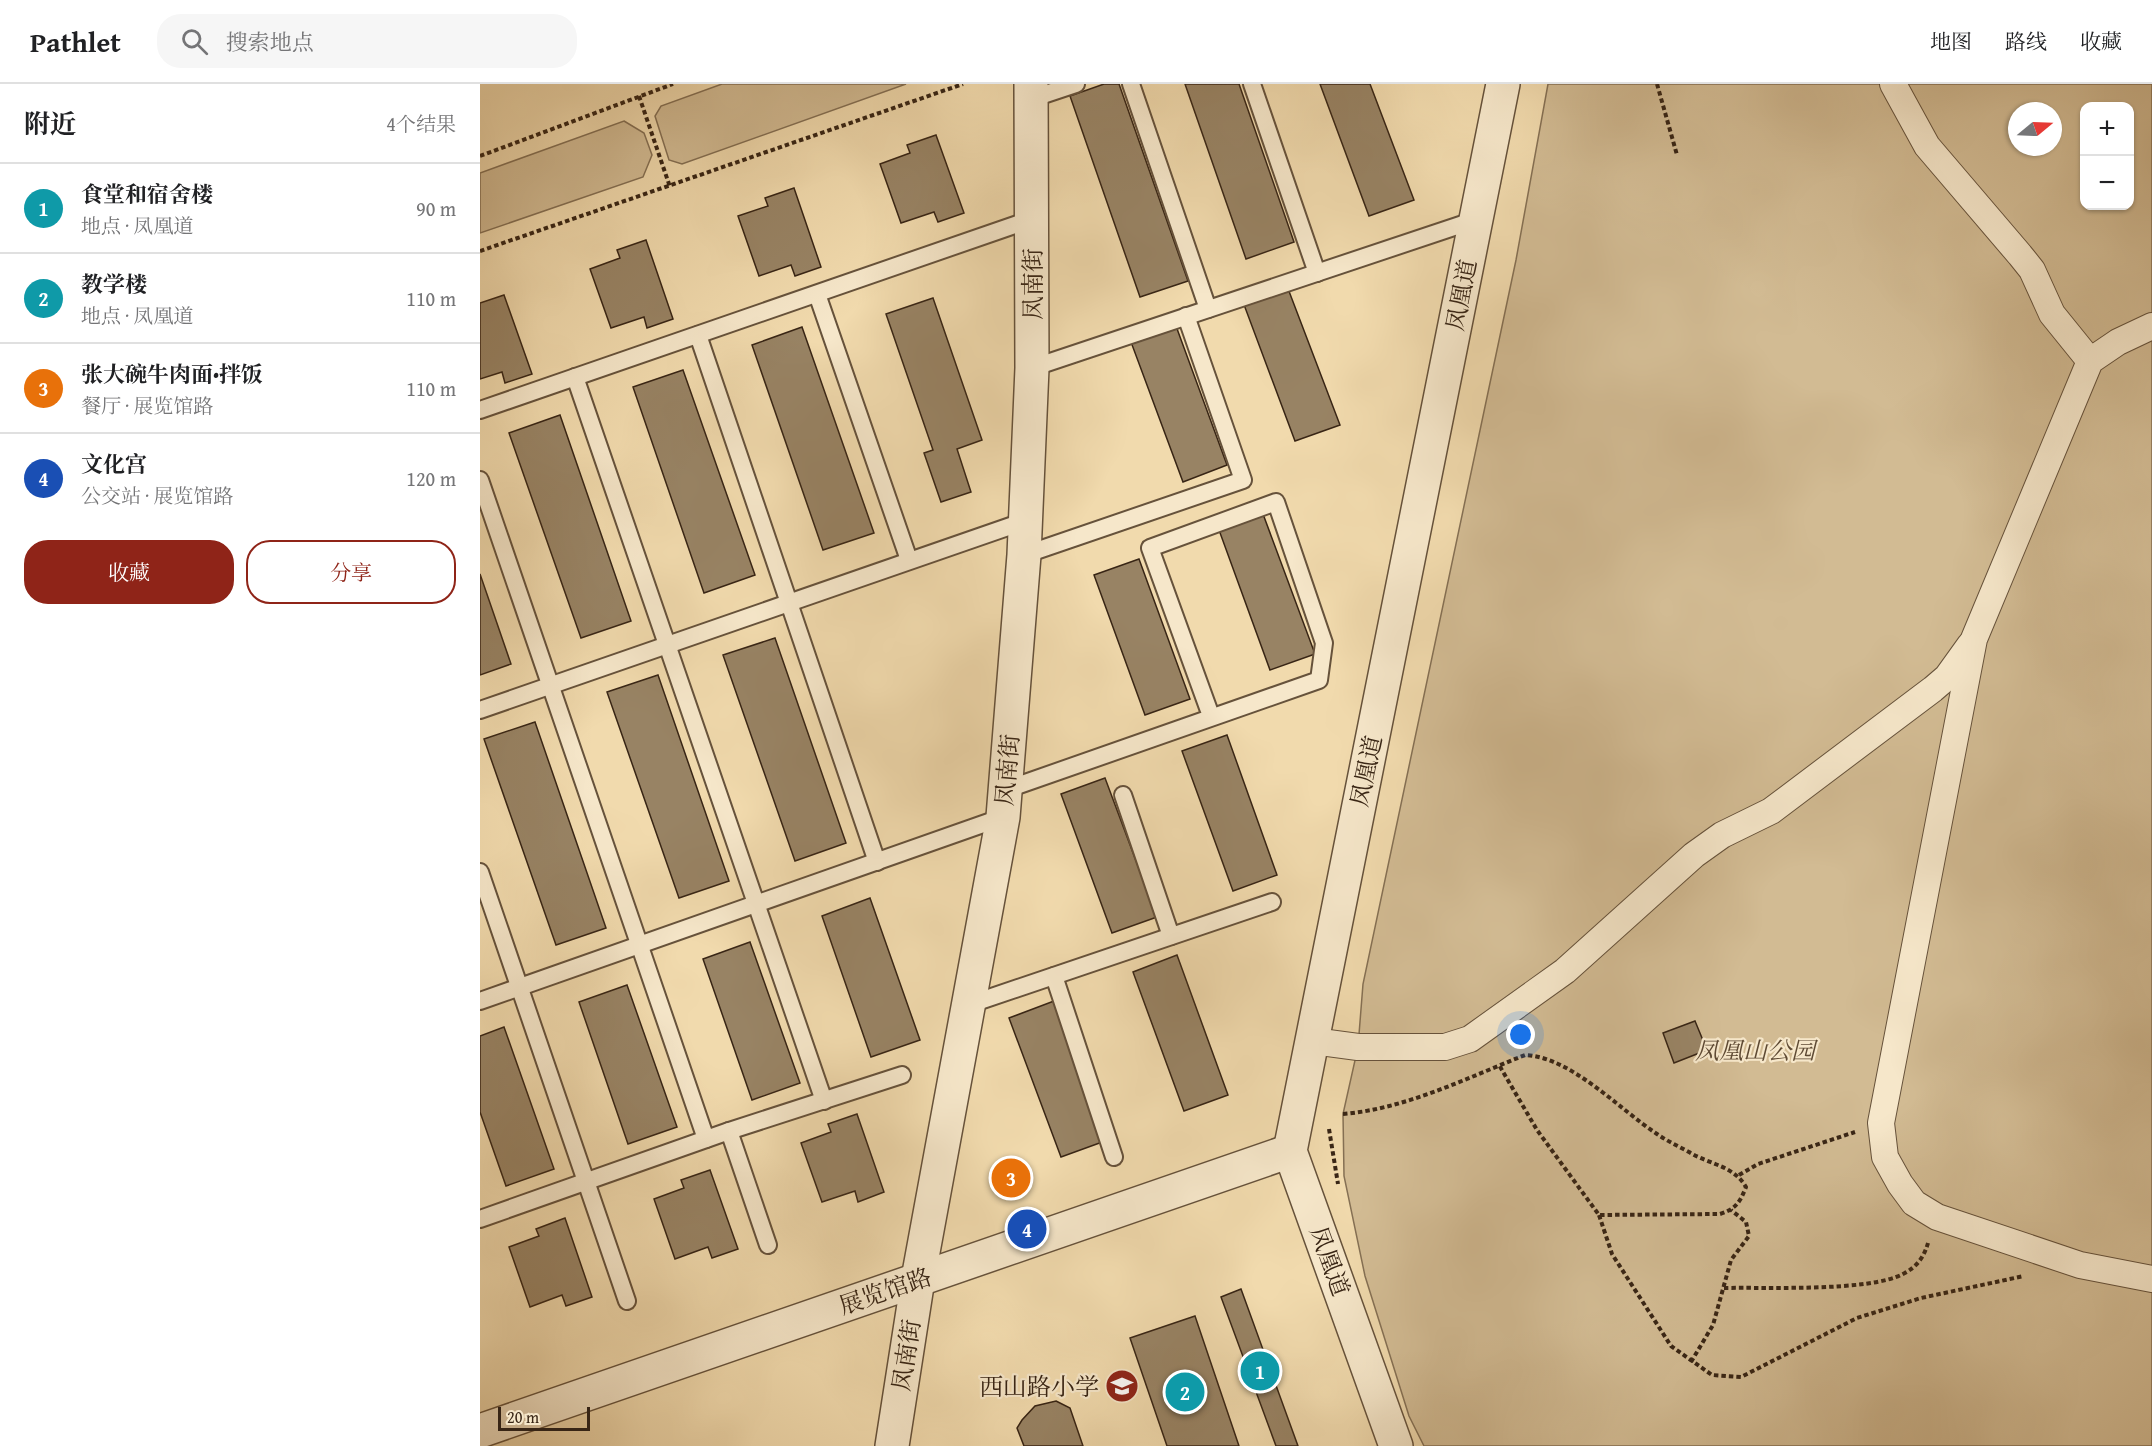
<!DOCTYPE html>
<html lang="zh">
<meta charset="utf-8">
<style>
:root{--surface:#fff;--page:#f6f6f6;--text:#202124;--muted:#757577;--line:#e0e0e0;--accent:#8f2418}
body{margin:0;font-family:"Gentium Book Plus","Noto Serif SC",serif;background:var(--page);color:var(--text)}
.controls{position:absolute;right:18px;top:18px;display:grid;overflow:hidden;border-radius:12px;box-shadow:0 2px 4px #0004}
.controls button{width:54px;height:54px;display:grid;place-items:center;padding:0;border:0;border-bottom:2px solid var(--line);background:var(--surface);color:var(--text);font:30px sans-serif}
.compass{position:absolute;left:1528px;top:18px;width:54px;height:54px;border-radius:50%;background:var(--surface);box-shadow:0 2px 4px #0004;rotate:71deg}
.scale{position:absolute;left:18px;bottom:15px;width:92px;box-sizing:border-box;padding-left:6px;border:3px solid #382515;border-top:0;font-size:16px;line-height:21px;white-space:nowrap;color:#382515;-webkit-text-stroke:4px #f6e7ca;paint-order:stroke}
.you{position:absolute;left:1041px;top:951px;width:21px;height:21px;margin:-15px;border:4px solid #fff;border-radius:50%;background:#1a73e8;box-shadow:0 0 0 9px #1a73e833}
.badge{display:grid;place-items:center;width:39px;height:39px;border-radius:50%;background:var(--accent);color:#fff;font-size:20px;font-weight:700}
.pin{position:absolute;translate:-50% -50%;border:3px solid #fff;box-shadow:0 2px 6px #0006}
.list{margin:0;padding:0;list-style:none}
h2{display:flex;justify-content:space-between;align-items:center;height:78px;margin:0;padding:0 24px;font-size:26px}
h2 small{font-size:20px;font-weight:400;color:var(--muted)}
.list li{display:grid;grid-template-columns:39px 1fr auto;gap:18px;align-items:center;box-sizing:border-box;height:90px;padding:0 24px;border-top:2px solid var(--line)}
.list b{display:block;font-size:22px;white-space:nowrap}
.list p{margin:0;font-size:20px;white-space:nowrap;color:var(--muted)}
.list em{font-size:20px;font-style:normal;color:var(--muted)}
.actions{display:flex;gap:12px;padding:18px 24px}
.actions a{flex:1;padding:14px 0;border:2px solid var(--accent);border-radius:24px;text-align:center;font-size:21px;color:var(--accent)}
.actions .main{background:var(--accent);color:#fff}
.icon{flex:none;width:33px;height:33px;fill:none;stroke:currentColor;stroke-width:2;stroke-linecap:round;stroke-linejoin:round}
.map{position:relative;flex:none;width:1672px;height:1362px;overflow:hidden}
header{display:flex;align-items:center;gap:36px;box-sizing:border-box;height:84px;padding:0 30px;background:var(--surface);border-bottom:2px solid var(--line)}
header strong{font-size:28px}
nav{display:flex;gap:33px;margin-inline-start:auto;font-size:21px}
.search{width:420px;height:54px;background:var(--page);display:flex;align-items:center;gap:15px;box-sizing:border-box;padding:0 21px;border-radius:24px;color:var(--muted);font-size:22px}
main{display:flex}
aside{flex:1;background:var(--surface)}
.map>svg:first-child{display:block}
</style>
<header>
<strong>Pathlet</strong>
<div class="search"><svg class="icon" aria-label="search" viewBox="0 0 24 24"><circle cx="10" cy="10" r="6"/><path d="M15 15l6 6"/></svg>搜索地点</div>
<nav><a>地图</a><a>路线</a><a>收藏</a></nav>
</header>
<main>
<aside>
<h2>附近<small>4个结果</small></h2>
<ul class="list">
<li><span class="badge" style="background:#0f9aa8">1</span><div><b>食堂和宿舍楼</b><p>地点 · 凤凰道</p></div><em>90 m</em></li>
<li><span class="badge" style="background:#0f9aa8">2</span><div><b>教学楼</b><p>地点 · 凤凰道</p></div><em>110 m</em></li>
<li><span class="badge" style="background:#e8710a">3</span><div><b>张大碗牛肉面•拌饭</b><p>餐厅 · 展览馆路</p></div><em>110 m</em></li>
<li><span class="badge" style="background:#1a4fb4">4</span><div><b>文化宫</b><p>公交站 · 展览馆路</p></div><em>120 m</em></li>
</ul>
<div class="actions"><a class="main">收藏</a><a>分享</a></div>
</aside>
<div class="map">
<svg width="1672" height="1362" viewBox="0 0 1672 1362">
<rect width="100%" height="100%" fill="#f1daad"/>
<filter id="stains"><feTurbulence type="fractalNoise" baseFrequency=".00333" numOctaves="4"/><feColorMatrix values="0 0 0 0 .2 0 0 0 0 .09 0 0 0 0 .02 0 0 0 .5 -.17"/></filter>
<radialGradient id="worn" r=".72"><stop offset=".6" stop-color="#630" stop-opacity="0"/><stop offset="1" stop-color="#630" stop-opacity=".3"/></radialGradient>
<!-- green -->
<g fill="#d2bb93" stroke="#857054" stroke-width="1.5" fill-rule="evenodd">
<path d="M 242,0 L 426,0 L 202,80 L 189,76 L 175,32 L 181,22 Z"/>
<path d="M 1068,0 L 1672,0 L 1672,1362 L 944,1362 L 929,1332 L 885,1192 L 864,1092 L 863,1030 L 878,963 L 883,900 L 1036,176 ZM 1604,22 L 1650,22 L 1650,122 L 1604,122 ZM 1537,27 L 1573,27 L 1573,63 L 1537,63 Z"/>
<path d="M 144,37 L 164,49 L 172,71 L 163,93 L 0,149 L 0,89 Z"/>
</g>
<!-- building -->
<g fill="#988364" stroke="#382515" stroke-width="1.5">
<path d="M 624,0 L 639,0 L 708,197 L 660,213 L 590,12 Z"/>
<path d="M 705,0 L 759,0 L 814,158 L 766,175 Z"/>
<path d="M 840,0 L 890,0 L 934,116 L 889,132 Z"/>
<path d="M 456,51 L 484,129 L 458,138 L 454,128 L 421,139 L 400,80 L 430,69 L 427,61 Z"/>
<path d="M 314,104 L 341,183 L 315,192 L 311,181 L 279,192 L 258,132 L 288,122 L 285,114 Z"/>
<path d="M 166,156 L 193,235 L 167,244 L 164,233 L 131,244 L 110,185 L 140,174 L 137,166 Z"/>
<path d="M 807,202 L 860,341 L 815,357 L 763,218 Z"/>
<path d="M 24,211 L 52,290 L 25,299 L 22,288 L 0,295 L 0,219 Z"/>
<path d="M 453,214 L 502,356 L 477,365 L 491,408 L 461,418 L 444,369 L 453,366 L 406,230 Z"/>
<path d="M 696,242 L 747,381 L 703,398 L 651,258 Z"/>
<path d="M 322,243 L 394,449 L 343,466 L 272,261 Z"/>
<path d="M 203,286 L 275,491 L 224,509 L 153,303 Z"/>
<path d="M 80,331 L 151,537 L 101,554 L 29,349 Z"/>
<path d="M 783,430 L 835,570 L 790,586 L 739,446 Z"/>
<path d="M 659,475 L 710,615 L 665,631 L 614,491 Z"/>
<path d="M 0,490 L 31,580 L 0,591 Z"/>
<path d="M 295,554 L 366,759 L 315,777 L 243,571 Z"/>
<path d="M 178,591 L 249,797 L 199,814 L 127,608 Z"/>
<path d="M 55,638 L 126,844 L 76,861 L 4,655 Z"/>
<path d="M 747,651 L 797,791 L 753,807 L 702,667 Z"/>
<path d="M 625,694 L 677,833 L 632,849 L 581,710 Z"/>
<path d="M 390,814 L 440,956 L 391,973 L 342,832 Z"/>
<path d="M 270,858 L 320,999 L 272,1016 L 223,875 Z"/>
<path d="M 697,871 L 748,1011 L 704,1027 L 653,888 Z"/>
<path d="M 147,901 L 197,1043 L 148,1060 L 99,918 Z"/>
<path d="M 574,917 L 625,1057 L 581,1073 L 529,934 Z"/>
<path d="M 1215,937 L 1227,966 L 1194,979 L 1183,949 Z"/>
<path d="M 24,943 L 74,1085 L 26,1102 L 0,1028 L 0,952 Z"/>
<path d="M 377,1030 L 404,1108 L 378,1118 L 375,1107 L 342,1118 L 321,1059 L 351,1048 L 348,1040 Z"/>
<path d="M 230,1086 L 258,1165 L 232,1174 L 228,1163 L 195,1175 L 174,1115 L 204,1104 L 201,1096 Z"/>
<path d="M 85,1134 L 112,1213 L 86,1222 L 82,1211 L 50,1223 L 29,1163 L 59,1152 L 56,1145 Z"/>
<path d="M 761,1205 L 818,1362 L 796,1362 L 741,1213 Z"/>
<path d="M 715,1232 L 759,1362 L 687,1362 L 650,1254 Z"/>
<path d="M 576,1317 L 590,1324 L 603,1362 L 544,1362 L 537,1344 L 542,1336 L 555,1322 Z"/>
</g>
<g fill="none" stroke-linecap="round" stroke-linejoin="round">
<!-- service casing -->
<g stroke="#66523b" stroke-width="20">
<g id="service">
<path d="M 651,0 L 728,225"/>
<path d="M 772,0 L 837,189"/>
<path d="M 551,15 L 596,0"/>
<path d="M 337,210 L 429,476"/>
<path d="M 218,251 L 397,778"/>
<path d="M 552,284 L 995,136"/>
<path d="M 95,293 L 344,1017"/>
<path d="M 0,326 L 552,135"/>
<path d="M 0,396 L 226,1055"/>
<path d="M 544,471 L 763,396 L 706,232"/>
<path d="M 0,626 L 545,437"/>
<path d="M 525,706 L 839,596 L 844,559 L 796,418 L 670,464 L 731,632"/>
<path d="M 643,711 L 691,852"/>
<path d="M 0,788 L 147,1217"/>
<path d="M 574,892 L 634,1073"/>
<path d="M 0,917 L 523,733"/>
<path d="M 488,921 L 792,818"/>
<path d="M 249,1047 L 288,1161"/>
<path d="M 0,1135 L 249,1047 L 422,991"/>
</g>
</g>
<!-- pedestrian casing -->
<g stroke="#66523b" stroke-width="28">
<g id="pedestrian">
<path d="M 1413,0 L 1447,62 L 1540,171 L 1552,186 L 1572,230 L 1610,277"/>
<path d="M 1672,242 L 1638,258 L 1610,277 L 1494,555 L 1401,1039 L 1405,1073 L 1420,1100 L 1434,1119 L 1457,1133 L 1600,1181 L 1672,1195"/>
<path d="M 848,959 L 878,963 L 965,963 L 990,955 L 1085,887 L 1214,771 L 1242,751 L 1291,727 L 1453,605 L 1467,593 L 1490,561"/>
</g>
</g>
<!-- minor casing -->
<g stroke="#66523b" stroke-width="36">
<path id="minor" d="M 412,1362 L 438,1195 L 523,733 L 544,471 L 552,284 L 551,0"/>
</g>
<!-- tertiary casing -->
<g stroke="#66523b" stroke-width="36">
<g id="tertiary">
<path d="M 0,1347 L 810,1067"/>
<path d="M 916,1362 L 810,1067 L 1023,0"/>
</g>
</g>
<!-- path -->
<g stroke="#382515" stroke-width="4" stroke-dasharray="4.5 3" stroke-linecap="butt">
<path d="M 1177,0 L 1197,71"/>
<path d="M 159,12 L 190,103"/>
<path d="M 0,72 L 193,0"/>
<path d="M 0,167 L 483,0"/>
<path d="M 863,1030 C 925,1025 987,994 1045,971 C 1091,973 1139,1025 1177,1050 C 1187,1057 1198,1062 1209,1068 C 1230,1081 1253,1081 1266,1103 C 1260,1118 1256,1125 1240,1130 L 1119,1131 L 1057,1046 L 1019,981"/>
<path d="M 849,1045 L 858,1100"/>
<path d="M 1259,1091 L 1278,1080 L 1375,1048"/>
<path d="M 1119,1131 L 1132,1170 L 1191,1262 L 1232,1291 L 1261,1293 L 1377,1234 L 1441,1214 L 1544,1192"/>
<path d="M 1244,1204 C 1286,1203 1389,1208 1423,1190 C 1437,1183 1444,1173 1448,1159"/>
<path d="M 1211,1278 L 1233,1241 L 1251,1176 L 1269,1152 L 1266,1138 L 1251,1126"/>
</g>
<!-- service -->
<use href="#service" stroke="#f6e7ca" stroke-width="16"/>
<!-- pedestrian -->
<use href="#pedestrian" stroke="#f6e7ca" stroke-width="26"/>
<!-- minor -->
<use href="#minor" stroke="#f6e7ca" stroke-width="33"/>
<!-- tertiary -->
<use href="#tertiary" stroke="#f6e7ca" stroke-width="33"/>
</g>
<!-- icons -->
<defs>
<g id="school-disc" transform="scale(1.725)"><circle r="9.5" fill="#8f2418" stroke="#f6e7ca"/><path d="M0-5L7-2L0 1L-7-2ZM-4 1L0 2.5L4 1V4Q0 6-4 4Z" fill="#fff"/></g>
</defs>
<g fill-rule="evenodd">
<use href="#school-disc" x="642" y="1302"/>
</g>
<g text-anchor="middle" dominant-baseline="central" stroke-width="4.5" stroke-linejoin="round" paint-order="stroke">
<!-- street labels -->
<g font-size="24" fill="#382515" stroke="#f6e7ca">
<text transform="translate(552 200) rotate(-90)">凤南街</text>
<text transform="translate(981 211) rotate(-79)">凤凰道</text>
<text transform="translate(527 686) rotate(-85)">凤南街</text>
<text transform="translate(886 687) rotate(-78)">凤凰道</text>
<text transform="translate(850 1177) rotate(70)">凤凰道</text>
<text transform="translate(405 1207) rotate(-19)">展览馆路</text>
<text transform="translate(426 1271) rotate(-81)">凤南街</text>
</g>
<!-- park labels -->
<g font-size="24" font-style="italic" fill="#5e4a34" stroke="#f6e7ca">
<text x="1275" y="966">凤凰山公园</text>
</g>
<!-- poi labels -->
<g font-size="24" fill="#382515" stroke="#f6e7ca" text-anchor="end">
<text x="619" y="1302">西山路小学</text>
</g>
</g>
<rect width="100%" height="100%" filter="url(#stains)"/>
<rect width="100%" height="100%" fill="url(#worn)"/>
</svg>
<div class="controls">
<button>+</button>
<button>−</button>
</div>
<svg class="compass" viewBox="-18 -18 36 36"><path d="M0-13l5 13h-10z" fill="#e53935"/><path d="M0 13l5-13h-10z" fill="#757577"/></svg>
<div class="scale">20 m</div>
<div class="you"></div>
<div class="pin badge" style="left:780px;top:1287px;background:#0f9aa8">1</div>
<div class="pin badge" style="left:705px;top:1308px;background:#0f9aa8">2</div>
<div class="pin badge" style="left:531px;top:1094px;background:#e8710a">3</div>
<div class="pin badge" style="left:547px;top:1145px;background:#1a4fb4">4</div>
</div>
</main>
